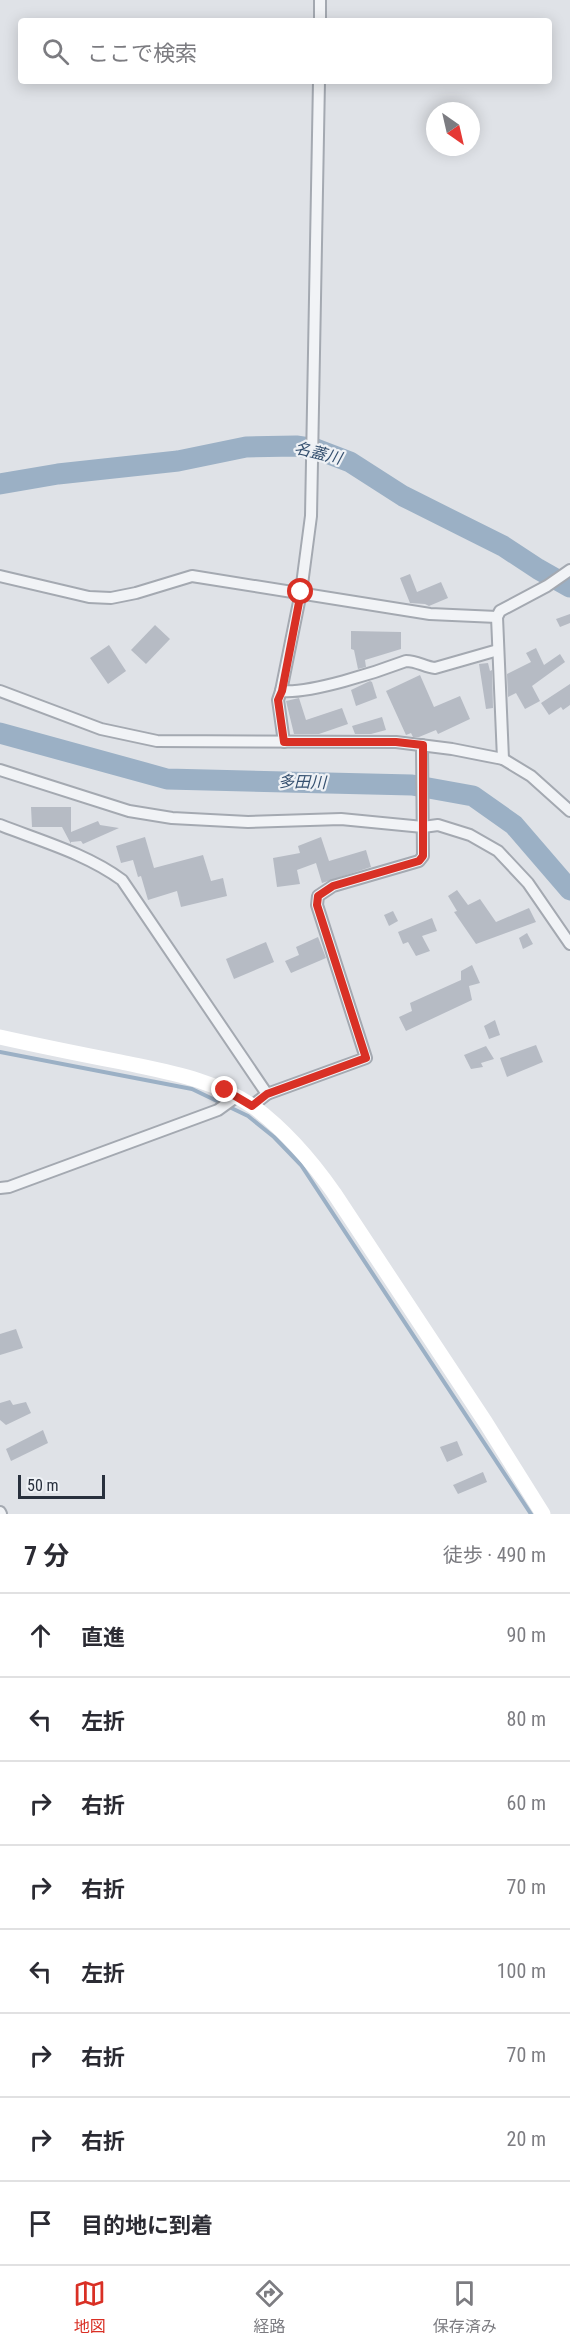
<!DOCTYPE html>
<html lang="ja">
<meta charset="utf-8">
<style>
:root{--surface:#fff;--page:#f7f7f7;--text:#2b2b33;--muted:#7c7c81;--line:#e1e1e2;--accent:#d93025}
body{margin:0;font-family:"Roboto Condensed","Noto Sans JP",sans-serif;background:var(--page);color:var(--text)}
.compass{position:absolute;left:426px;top:102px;width:54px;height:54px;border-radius:50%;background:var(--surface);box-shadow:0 3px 15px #0003;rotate:146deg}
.scale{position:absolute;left:18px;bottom:15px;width:87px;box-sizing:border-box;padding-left:6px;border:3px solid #28303d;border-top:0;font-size:16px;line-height:21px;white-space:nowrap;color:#28303d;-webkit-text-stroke:4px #eef1f5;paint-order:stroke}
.stop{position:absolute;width:18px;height:18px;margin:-14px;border:4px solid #d93025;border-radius:50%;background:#fff}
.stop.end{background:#d93025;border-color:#fff;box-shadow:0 2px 6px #0008}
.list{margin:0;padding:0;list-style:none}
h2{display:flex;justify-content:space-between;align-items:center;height:78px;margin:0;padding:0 24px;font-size:26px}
h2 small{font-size:20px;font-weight:400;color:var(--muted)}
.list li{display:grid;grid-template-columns:39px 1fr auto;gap:18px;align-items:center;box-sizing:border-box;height:84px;padding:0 24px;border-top:2px solid var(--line)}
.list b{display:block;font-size:22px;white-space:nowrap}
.list em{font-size:20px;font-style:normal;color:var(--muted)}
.icon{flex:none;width:33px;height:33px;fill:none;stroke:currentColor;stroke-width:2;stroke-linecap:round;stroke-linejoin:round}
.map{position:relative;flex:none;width:570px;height:1514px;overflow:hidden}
.search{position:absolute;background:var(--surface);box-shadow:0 3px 15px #0003;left:18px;right:18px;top:18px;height:66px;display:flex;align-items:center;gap:15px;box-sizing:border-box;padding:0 21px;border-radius:6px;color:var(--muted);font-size:22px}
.sheet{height:750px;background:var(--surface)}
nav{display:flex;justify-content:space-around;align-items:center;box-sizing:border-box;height:84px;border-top:2px solid var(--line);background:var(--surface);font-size:16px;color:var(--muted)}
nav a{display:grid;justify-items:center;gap:3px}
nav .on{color:var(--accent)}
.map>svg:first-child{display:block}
</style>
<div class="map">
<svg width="570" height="1514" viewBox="0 0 570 1514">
<rect width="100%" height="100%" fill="#dfe2e7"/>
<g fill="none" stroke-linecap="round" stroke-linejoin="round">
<!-- stream -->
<path stroke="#9bb0c5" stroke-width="4" d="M 0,1052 L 192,1089 L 248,1116 L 274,1137 L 301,1165 L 531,1514"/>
<!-- river -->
<g stroke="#9bb0c5" stroke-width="21">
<path d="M 0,484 L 58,474 L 178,461 L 246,447 L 296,446 L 316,449 L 350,462 L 403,496 L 503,546 L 538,569 L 570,587"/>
<path d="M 0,733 L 167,779 L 412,785 L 473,796 L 514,825 L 570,890"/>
</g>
</g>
<!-- building -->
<g fill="#b6bbc4">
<path d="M 410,574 L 417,592 L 441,582 L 448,598 L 429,606 L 425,604 L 410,603 L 400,578 Z"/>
<path d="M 570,614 L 570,623 L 560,627 L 556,619 Z"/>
<path d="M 155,625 L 170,639 L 146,664 L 131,650 Z"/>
<path d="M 351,631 L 401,632 L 401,649 L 365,660 L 366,667 L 358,669 L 354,650 L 351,649 Z"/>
<path d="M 109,645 L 126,671 L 108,684 L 90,658 Z"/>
<path d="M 536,648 L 544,665 L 560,654 L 565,662 L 532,686 L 540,701 L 525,709 L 516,693 L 508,697 L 507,674 L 531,662 L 526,653 Z"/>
<path d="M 488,663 L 490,671 L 492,670 L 493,708 L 486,709 L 479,664 Z"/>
<path d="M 420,675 L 434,707 L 460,696 L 470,719 L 438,734 L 436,730 L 419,737 L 413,737 L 411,733 L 406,735 L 386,691 Z"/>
<path d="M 370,681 L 372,682 L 377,698 L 356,706 L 351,690 Z"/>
<path d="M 570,684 L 570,705 L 563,710 L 561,707 L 549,715 L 541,703 Z"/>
<path d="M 299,698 L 306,720 L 342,708 L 348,724 L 319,734 L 294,734 L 286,701 Z"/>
<path d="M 382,717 L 386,730 L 371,734 L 355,734 L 352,726 Z"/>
<path d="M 31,807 L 71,807 L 71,832 L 98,821 L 100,825 L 119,828 L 83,844 L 81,841 L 71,842 L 71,844 L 62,827 L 32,827 Z"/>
<path d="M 145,837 L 154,868 L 203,855 L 211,881 L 223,878 L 227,896 L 181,907 L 177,891 L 148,900 L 141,876 L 138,877 L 133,860 L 121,863 L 116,846 Z"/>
<path d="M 321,837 L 329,861 L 366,850 L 371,867 L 322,883 L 316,863 L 297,870 L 300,884 L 277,887 L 273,858 L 300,853 L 298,846 Z"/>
<path d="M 457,890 L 468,905 L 480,899 L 496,922 L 529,908 L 536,922 L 476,944 L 454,912 L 457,911 L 448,896 Z"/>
<path d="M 393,911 L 398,921 L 389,926 L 384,915 Z"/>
<path d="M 432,918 L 437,931 L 422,936 L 430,951 L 416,956 L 408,942 L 403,944 L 398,932 Z"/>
<path d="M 527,933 L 533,944 L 523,949 L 519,938 Z"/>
<path d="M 318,937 L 326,958 L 291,973 L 285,961 L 299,955 L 296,947 Z"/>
<path d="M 266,942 L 274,962 L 234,979 L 226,959 Z"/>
<path d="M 472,965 L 480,983 L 469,986 L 472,1000 L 406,1031 L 399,1017 L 412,1011 L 410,1003 L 461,980 L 461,971 Z"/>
<path d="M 495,1020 L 500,1035 L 489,1039 L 484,1026 Z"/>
<path d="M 536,1045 L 543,1062 L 507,1077 L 500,1058 Z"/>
<path d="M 486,1046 L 494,1059 L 481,1063 L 483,1067 L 471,1069 L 464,1055 Z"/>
<path d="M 16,1329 L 23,1348 L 0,1355 L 0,1334 Z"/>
<path d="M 10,1400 L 13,1405 L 26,1402 L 31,1413 L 6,1425 L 0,1420 L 0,1403 Z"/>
<path d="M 43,1430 L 48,1443 L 11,1461 L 6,1449 Z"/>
<path d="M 457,1441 L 463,1455 L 447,1462 L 440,1447 Z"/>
<path d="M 483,1472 L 487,1482 L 458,1494 L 453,1485 Z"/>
</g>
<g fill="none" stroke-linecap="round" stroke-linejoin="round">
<!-- street casing -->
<g stroke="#a4a9b1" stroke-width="14">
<g id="street">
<path d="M 320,21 L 320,0"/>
<path d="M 0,576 L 89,597 L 111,598 L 136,593 L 192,576 L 430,614 L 497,617"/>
<path d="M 0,691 L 101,729 L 157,741 L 396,742 L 452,749 L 503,759 L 531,776 L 570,811"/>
<path d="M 281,691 C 310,694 377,672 406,661 C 417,661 425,667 435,668 L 498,650"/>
<path d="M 284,742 L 278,700 L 281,691 L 301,592 L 311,516 L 319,81"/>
<path d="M 503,759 L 497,617 L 500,611 L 547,586 L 570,570"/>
<path d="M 0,770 L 129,811 L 172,818 L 248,822 L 341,819 L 423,827 L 438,825 L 470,835 L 498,851 L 528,883 L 570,944"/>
<path d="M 0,825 C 41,841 87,854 122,880 L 267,1094 L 252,1106"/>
<path d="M 267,1094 L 366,1058 L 317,905 L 318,896 L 333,886 L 419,861 L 423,856 L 422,745"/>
<path d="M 0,1188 L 9,1187 L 218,1110 L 236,1097"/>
<path d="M 0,1512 L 1,1514"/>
</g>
</g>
<!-- street -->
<use href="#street" stroke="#f1f3f6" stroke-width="10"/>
<!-- secondary -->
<path stroke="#fff" stroke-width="15" d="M 0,1037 C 40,1046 80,1054 121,1062 C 167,1072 214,1079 254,1107 C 286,1131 311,1160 334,1193 L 486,1423 L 543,1514"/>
</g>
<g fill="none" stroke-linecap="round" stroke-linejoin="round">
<!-- route -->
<path stroke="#d93025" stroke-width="8" d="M 225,1090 L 252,1106 L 267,1094 L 366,1058 L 317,905 L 318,896 L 333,886 L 419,861 L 423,856 L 423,745 L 396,742 L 284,742 L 278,700 L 282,691 L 301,592"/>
</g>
<g text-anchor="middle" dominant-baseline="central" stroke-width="4.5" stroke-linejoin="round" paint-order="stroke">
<!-- water labels -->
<g font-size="16" font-style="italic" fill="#35506f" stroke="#eef1f5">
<text transform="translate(318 453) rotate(14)">名蓋川</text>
<text transform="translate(302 782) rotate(1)">多田川</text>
</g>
</g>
</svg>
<svg class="compass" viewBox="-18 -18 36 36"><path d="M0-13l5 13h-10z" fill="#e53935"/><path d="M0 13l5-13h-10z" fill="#7c7c81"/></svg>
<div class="scale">50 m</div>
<div class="stop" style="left:301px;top:592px"></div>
<div class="stop end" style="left:225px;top:1090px"></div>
<div class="search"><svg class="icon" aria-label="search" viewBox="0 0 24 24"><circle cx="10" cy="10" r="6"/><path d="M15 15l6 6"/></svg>ここで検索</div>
</div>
<section class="sheet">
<h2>7 分<small>徒歩 · 490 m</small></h2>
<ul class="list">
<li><svg class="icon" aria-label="ahead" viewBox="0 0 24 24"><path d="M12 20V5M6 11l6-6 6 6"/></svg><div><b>直進</b></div><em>90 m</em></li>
<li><svg class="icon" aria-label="left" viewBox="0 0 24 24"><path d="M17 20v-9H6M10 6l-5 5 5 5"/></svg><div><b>左折</b></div><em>80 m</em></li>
<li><svg class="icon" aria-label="right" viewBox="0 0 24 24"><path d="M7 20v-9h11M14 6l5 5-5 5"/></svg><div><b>右折</b></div><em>60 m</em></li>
<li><svg class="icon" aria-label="right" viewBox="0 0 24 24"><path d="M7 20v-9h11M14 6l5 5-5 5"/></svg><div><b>右折</b></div><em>70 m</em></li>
<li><svg class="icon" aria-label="left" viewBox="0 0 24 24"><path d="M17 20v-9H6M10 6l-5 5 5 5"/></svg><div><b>左折</b></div><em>100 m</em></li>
<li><svg class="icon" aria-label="right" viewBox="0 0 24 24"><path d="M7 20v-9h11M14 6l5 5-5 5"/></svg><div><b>右折</b></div><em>70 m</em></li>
<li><svg class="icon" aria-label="right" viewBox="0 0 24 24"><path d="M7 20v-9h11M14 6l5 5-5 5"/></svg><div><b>右折</b></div><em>20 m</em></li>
<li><svg class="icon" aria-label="arrive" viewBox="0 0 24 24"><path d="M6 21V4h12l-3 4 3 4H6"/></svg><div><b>目的地に到着</b></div></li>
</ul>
</section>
<nav>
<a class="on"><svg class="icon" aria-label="map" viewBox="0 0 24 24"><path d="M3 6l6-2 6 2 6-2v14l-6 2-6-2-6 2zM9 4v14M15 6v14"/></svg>地図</a>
<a><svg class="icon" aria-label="directions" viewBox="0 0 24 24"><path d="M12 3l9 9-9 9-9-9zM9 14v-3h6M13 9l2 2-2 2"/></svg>経路</a>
<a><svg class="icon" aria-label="saved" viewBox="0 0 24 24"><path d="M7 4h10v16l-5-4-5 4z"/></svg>保存済み</a>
</nav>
